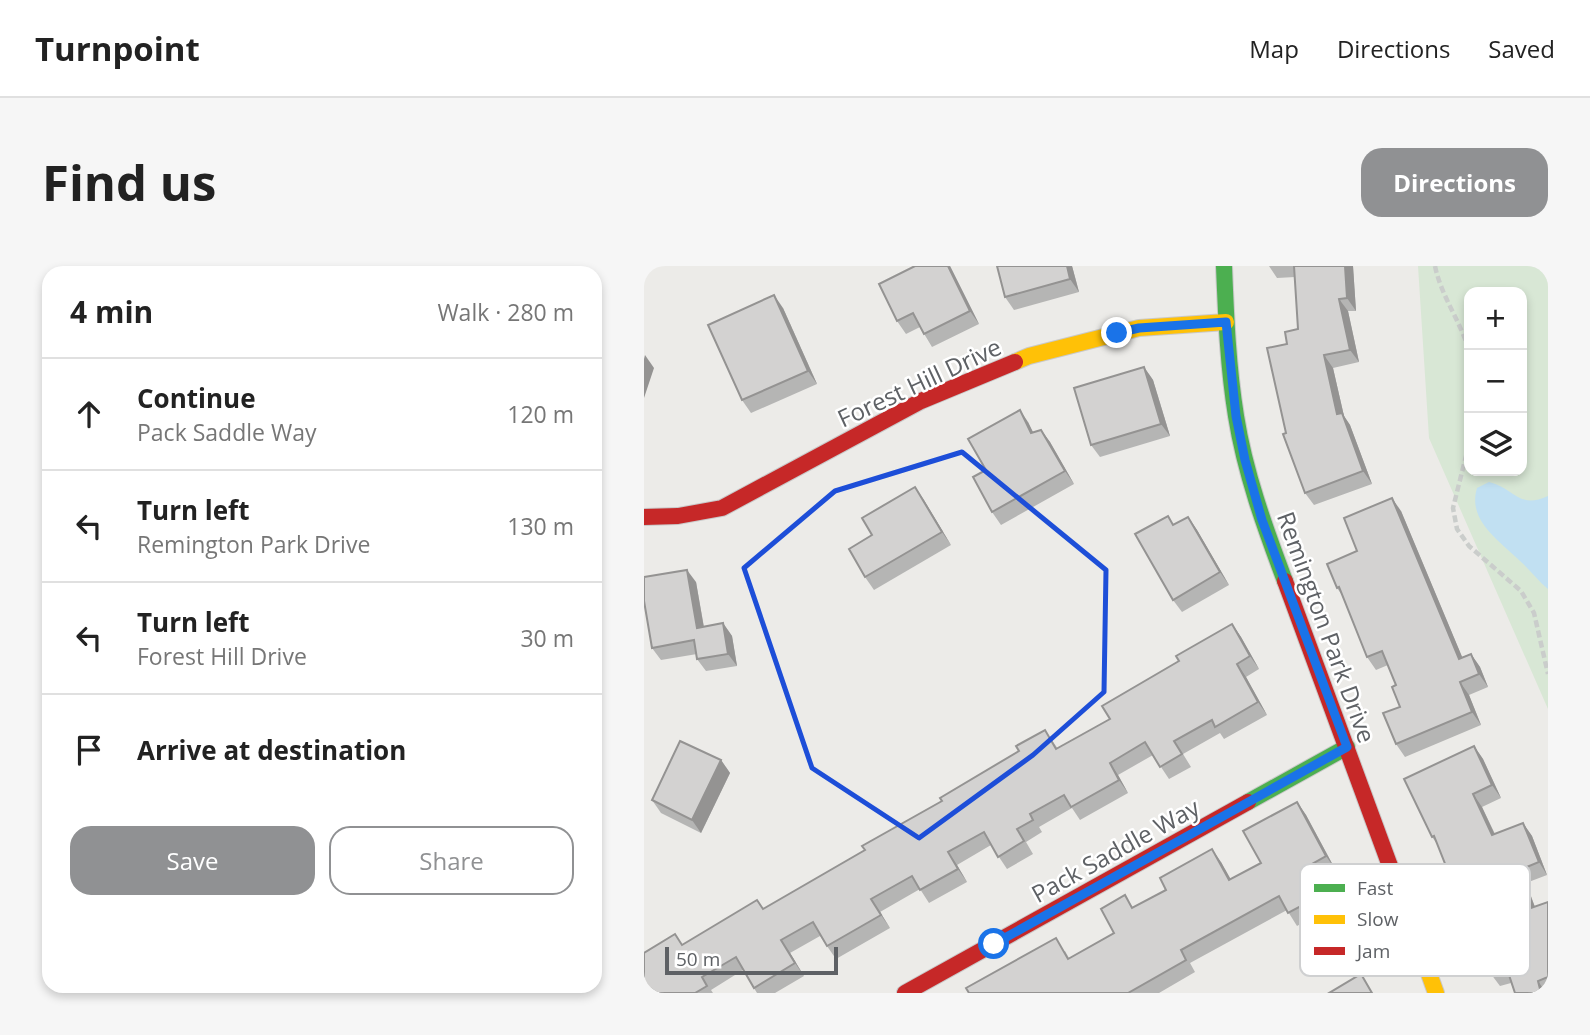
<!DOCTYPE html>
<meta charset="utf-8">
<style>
:root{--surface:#fff;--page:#f6f6f6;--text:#222;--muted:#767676;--line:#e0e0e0;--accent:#909193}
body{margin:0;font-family:"Open Sans",sans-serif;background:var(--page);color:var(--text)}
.controls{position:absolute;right:21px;top:21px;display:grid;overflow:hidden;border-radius:14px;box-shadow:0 4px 10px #0003}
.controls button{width:63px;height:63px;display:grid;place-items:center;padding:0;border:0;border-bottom:2px solid var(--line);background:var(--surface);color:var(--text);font:35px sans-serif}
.scale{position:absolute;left:21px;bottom:18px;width:173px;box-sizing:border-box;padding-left:7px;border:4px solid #5e6165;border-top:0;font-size:19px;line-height:24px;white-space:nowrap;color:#5e6165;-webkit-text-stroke:5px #fff;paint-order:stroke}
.stop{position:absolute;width:21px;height:21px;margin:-16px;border:5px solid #1a73e8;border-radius:50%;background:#fff}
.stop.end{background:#1a73e8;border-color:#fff;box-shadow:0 2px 7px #0008}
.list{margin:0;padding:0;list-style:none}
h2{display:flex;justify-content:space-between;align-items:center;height:91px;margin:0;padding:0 28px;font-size:30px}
h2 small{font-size:23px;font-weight:400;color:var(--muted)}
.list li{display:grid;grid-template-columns:46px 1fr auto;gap:21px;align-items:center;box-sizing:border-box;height:112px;padding:0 28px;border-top:2px solid var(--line)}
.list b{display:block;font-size:26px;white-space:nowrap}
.list p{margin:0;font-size:23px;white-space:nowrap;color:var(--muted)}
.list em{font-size:23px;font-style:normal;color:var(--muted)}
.actions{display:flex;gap:14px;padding:21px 28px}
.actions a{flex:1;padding:16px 0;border:2px solid var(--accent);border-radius:21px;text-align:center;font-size:24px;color:var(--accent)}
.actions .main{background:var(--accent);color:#fff}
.icon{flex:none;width:38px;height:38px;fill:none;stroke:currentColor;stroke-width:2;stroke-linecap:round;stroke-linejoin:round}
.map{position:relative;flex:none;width:904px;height:727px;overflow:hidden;border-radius:21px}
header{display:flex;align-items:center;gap:42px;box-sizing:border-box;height:98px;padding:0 35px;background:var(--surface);border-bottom:2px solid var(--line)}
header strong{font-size:33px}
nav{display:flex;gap:38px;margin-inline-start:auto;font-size:24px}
.intro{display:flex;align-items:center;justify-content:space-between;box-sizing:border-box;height:168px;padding:0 42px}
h1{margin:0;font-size:49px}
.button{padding:18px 32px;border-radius:21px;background:var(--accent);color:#fff;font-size:24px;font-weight:700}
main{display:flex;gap:42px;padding:0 42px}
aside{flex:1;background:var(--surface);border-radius:21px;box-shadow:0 4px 10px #0003}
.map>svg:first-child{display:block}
</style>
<header>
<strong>Turnpoint</strong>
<nav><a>Map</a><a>Directions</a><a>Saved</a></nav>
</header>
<div class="intro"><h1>Find us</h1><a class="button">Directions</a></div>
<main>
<aside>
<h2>4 min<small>Walk · 280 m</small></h2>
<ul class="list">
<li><svg class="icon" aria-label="ahead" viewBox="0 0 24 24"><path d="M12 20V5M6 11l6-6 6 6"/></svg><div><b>Continue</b><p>Pack Saddle Way</p></div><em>120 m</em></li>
<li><svg class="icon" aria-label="left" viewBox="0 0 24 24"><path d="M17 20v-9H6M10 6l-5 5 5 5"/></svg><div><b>Turn left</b><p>Remington Park Drive</p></div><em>130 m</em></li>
<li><svg class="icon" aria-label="left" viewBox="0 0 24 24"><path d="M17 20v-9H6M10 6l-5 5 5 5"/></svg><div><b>Turn left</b><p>Forest Hill Drive</p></div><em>30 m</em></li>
<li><svg class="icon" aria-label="arrive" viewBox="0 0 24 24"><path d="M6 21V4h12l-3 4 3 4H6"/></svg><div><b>Arrive at destination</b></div></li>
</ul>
<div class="actions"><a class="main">Save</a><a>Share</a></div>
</aside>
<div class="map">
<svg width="904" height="727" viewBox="0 0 904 727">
<rect width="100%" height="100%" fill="#ecebe8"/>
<!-- green -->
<path fill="#d8e7d5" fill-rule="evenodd" d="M 774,0 L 904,0 L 904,443 L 785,172 ZM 825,26 L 878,26 L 878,205 L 825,205 Z"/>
<!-- water -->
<path fill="#c1e0f2" d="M 845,216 C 869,221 874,244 904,230 L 904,323 C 894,315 886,304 876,295 C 856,275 823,255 833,222 Z"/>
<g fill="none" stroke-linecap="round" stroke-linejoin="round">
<!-- fast casing -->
<g stroke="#c9c9c9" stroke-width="18">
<g id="fast">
<path d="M 580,0 C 582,50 584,101 592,150 C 601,207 621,262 641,315"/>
<path d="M 604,536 L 703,481"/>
</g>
</g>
<!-- slow casing -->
<g stroke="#c9c9c9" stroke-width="18">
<g id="slow">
<path d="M 371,96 L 385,90 L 495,62 L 582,56"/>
<path d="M 746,600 L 792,727"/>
</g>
</g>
<!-- jam casing -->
<g stroke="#c9c9c9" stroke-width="18">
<g id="jam">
<path d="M 0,251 L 34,250 L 78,242 L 277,135 L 371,96"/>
<path d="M 641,315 L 746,600"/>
<path d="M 261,727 L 604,536"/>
</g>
</g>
<!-- path -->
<g stroke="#cacdcb" stroke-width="4.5" stroke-dasharray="7 3.5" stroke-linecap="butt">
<path d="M 791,0 C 797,30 817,56 825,85"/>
<path d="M 825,178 L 809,242 L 813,263 L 825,280 L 877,325 L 890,347 L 904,408"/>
</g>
<!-- fast -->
<use href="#fast" stroke="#4caf50" stroke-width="16"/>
<!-- slow -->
<use href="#slow" stroke="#ffc107" stroke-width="16"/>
<!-- jam -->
<use href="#jam" stroke="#c62828" stroke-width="16"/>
</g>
<!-- wall -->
<g fill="#b5b5b4">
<path d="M 306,0 L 335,58 L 288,81 L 276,61 L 262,68 L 253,55 Z"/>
<path d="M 428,0 L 435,26 L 370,44 L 361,31 Z"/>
<path d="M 625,0 L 709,0 L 712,45 L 704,45 L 715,96 L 689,102 L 700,150 L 706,159 L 728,218 L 670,239 L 661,227 L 642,167 L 643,78 L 654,63 L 651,11 L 633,12 Z"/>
<path d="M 139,42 L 173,118 L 107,147 L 98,134 Z"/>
<path d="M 500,101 L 509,114 L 526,170 L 456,191 L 447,179 Z"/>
<path d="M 384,156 L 389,167 L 397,164 L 406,176 L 430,218 L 357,259 L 348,246 L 342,204 Z"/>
<path d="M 271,221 L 307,279 L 230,324 L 221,311 L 228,269 Z"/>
<path d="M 757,245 L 818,391 L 827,388 L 836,401 L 844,421 L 825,429 L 837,459 L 761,491 L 752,478 L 756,441 L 752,419 L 744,399 L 732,404 L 723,391 L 698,329 L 693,322 L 713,285 Z"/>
<path d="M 544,251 L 553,264 L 585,319 L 538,346 L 529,334 L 530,259 Z"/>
<path d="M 52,316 L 60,361 L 79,357 L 88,370 L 93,400 L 62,405 L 53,393 L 53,388 L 17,394 L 8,382 Z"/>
<path d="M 588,358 L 597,371 L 615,403 L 602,411 L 623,449 L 580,473 L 576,467 L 539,488 L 547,501 L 525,513 L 509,489 L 474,509 L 484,527 L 436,554 L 428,542 L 395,561 L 398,566 L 382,576 L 389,588 L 363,603 L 347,579 L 313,599 L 323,616 L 285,637 L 276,623 L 236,646 L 246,662 L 192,693 L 176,670 L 146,687 L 160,710 L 131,727 L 113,727 L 99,704 L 67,724 L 69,727 L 0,727 L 113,634 L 119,643 L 221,584 L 375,485 L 401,464 L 414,483 L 466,453 L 535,395 Z"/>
<path d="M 830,480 L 839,493 L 857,532 L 838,541 L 851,568 L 879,557 L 888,570 L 903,609 L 882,617 L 891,641 L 904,636 L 904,727 L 871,727 L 867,717 L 856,720 L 847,708 L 832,660 L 830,661 L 821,648 L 794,579 L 788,571 Z"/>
<path d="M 77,494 L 86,507 L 57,567 L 17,547 L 8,534 Z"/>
<path d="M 653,536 L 662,549 L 691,603 L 670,615 L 685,642 L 653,660 L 643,644 L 546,697 L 551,706 L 515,727 L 325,727 L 421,685 L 425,692 L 470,667 L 481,629 L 489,642 L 577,596 L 586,613 L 617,597 Z"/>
</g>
<!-- shaded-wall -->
<g fill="#949392">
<path d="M 304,0 L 306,0 L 335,58 L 326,45 Z"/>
<path d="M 423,0 L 428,0 L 435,26 L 426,13 Z"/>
<path d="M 701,0 L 709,0 L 712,45 L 703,32 Z"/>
<path d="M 130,29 L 139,42 L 173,118 L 164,105 Z"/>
<path d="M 695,33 L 704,45 L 715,96 L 706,84 Z"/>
<path d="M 1,89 L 10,102 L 0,132 L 0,93 Z"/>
<path d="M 680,89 L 689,102 L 700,150 L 706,159 L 728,218 L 719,205 L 693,148 Z"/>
<path d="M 500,101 L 509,114 L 526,170 L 517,158 Z"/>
<path d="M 376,144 L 384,156 L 396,180 L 387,167 Z"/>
<path d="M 397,164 L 406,176 L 430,218 L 421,205 Z"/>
<path d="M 271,221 L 280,234 L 307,279 L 298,266 Z"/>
<path d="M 748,232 L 757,245 L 824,405 L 815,393 Z"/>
<path d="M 544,251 L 553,264 L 585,319 L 576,306 Z"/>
<path d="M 43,304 L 52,316 L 62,374 L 53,362 Z"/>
<path d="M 79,357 L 88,370 L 93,400 L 84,388 Z"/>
<path d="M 588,358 L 597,371 L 615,403 L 606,390 Z"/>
<path d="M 827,388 L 836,401 L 844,421 L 835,408 Z"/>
<path d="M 593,398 L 602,411 L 623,449 L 614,436 Z"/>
<path d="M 816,416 L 825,429 L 837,459 L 828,446 Z"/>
<path d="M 830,480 L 839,493 L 857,532 L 848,519 Z"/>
<path d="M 77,494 L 86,507 L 57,567 L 48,554 Z"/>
<path d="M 466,497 L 474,509 L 484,527 L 475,514 Z"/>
<path d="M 829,528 L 838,541 L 857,582 L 848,569 Z"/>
<path d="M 653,536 L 662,549 L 691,603 L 682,590 Z"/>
<path d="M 879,557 L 888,570 L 903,609 L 895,596 Z"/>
<path d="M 568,583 L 577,596 L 594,626 L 585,614 Z"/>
<path d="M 304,586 L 313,599 L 323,616 L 314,603 Z"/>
<path d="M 661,602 L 670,615 L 685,642 L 676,630 Z"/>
<path d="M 873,605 L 882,617 L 896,655 L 887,642 Z"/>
<path d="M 227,633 L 236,646 L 246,662 L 237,649 Z"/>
<path d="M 137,674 L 146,687 L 160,710 L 151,697 Z"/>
<path d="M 894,715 L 902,727 L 897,727 Z"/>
</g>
<!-- building -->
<g fill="#d3d2d1" stroke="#949392" stroke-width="2">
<path d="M 271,0 L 304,0 L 326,45 L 280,68 L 269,47 L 253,55 L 235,18 Z"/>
<path d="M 353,0 L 423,0 L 426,13 L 361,31 Z"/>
<path d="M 650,0 L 701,0 L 703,32 L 695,33 L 706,84 L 680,89 L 693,148 L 698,147 L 719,205 L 661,227 L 639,168 L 642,167 L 623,82 L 643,78 L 641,66 L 654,63 Z"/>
<path d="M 130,29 L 164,105 L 98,134 L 64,59 Z"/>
<path d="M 500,101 L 517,158 L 447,179 L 430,122 Z"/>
<path d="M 376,144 L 387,167 L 397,164 L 421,205 L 348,246 L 329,211 L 342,204 L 324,173 Z"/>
<path d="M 271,221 L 298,266 L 221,311 L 205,283 L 228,269 L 218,252 Z"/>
<path d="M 748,232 L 815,393 L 827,388 L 835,408 L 816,416 L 828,446 L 752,478 L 739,447 L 756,441 L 748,421 L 752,419 L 738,385 L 723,391 L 695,321 L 693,322 L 683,298 L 713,285 L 700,252 Z"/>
<path d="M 524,250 L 529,259 L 544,251 L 576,306 L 529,334 L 491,268 Z"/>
<path d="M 43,304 L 53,362 L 79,357 L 84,388 L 53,393 L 50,374 L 8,382 L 0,335 L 0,311 Z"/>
<path d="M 588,358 L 606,390 L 593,398 L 614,436 L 571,461 L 568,454 L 530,475 L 538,488 L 516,501 L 501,476 L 466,497 L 475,514 L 427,541 L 420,529 L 386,548 L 389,554 L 373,563 L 380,575 L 354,591 L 340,566 L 304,586 L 314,603 L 276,624 L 268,610 L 227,633 L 237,649 L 183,680 L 169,656 L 137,674 L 151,697 L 110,722 L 92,691 L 58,711 L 63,720 L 51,727 L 0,727 L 0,687 L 31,668 L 38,679 L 113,634 L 119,643 L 221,584 L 218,580 L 298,535 L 296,532 L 375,485 L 372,480 L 401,464 L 412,483 L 466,453 L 458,440 L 535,395 L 532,390 Z"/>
<path d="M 36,475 L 77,494 L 48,554 L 8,534 Z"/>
<path d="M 830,480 L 848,519 L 829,528 L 848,569 L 879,557 L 895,596 L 873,605 L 887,642 L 904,636 L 904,711 L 894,715 L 897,727 L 871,727 L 863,703 L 847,708 L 827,646 L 821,648 L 790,570 L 788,571 L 760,513 Z"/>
<path d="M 653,536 L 682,590 L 661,602 L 676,630 L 644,647 L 635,630 L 537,684 L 542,694 L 484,727 L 325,727 L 322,722 L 412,672 L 424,693 L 470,667 L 457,643 L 481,629 L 488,642 L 522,624 L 516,612 L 568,583 L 585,614 L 617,597 L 599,565 Z"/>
<path d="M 717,708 L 728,727 L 685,727 Z"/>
</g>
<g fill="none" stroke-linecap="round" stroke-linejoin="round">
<!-- route -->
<path stroke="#1a73e8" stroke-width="9" d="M 350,678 L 703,481 L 618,254 L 601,194 L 592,150 L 582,56 L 495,62 L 473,67"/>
</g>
<!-- marked area -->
<path fill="none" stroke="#1d4ed8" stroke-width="5" stroke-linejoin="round" d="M 318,186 L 462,304 L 460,426 L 389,489 L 275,572 L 168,502 L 100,302 L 191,225 Z"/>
<g text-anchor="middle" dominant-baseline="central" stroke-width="5" stroke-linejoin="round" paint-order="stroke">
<!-- street labels -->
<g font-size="24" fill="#5e6165" stroke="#fff">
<text transform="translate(275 116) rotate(-25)">Forest Hill Drive</text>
<text transform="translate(683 361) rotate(70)">Remington Park Drive</text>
<text transform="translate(471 584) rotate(-29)">Pack Saddle Way</text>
</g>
</g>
<!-- legend -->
<rect x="656" y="598" width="230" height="112" rx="10" fill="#fff" stroke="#cfd0d1" stroke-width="2"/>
<rect x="670" y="618" width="31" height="8" fill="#4caf50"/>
<rect x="670" y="649" width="31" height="9" fill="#ffc107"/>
<rect x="670" y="681" width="31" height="8" fill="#c62828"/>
<g font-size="19" fill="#5e6165">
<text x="713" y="629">Fast</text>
<text x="713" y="660">Slow</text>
<text x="713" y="692">Jam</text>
</g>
</svg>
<div class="controls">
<button>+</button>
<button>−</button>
<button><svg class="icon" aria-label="layers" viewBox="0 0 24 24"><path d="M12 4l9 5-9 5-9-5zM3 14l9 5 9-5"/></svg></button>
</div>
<div class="scale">50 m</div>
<div class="stop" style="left:350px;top:678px"></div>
<div class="stop end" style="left:473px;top:67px"></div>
</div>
</main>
